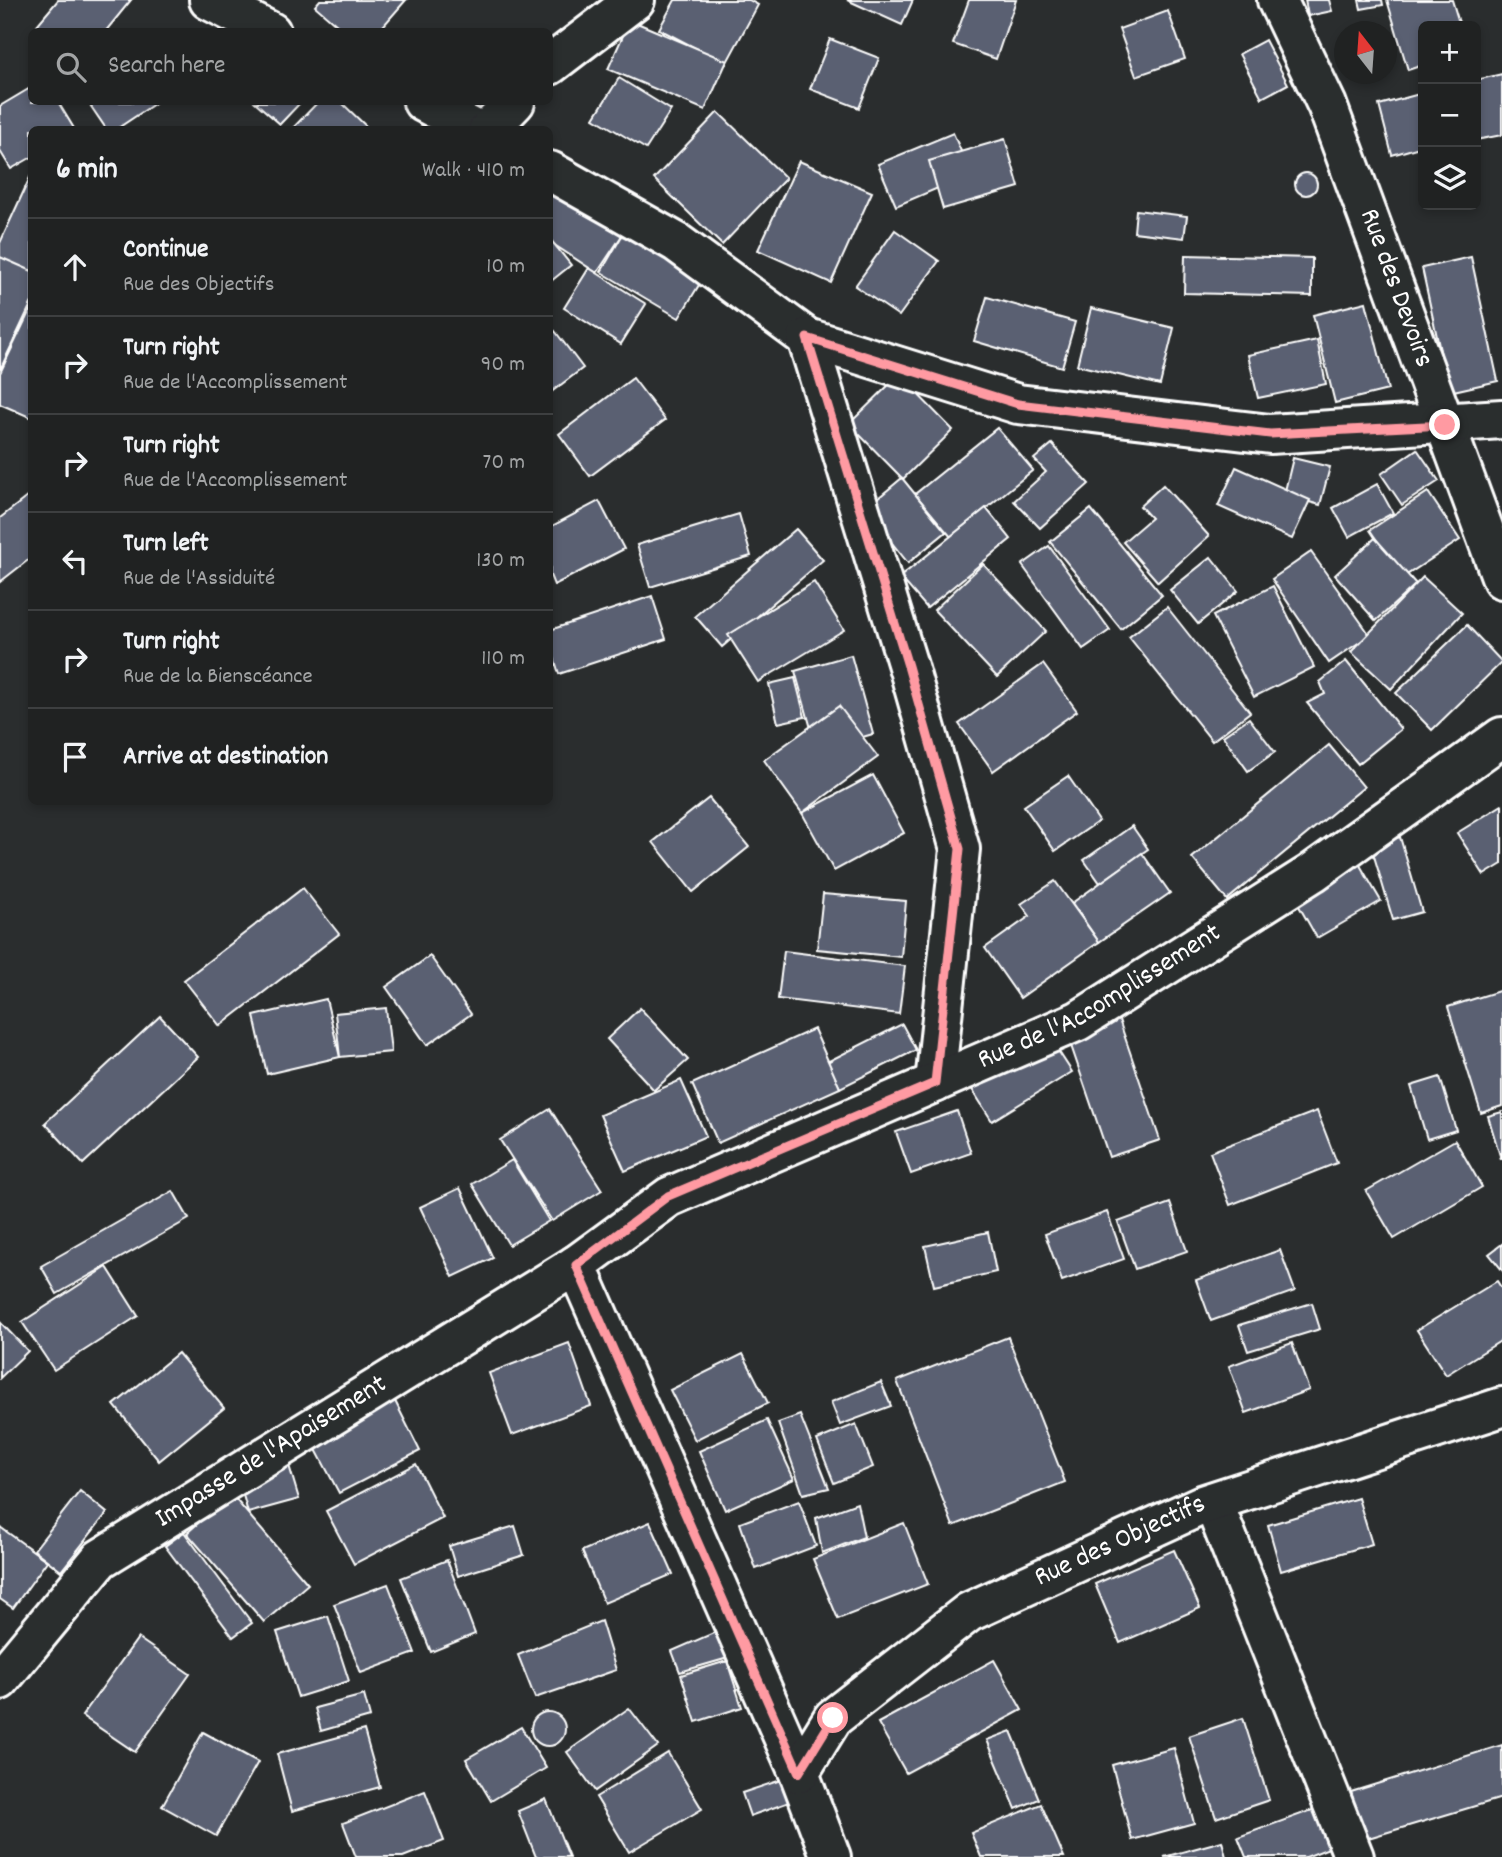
<!DOCTYPE html>
<meta charset="utf-8">
<style>
:root{--surface:#202222;--page:#2d2f2f;--text:#f1f3f6;--muted:#a2a4a5;--line:#3d3f40}
body{margin:0;font-family:Dekko,sans-serif;background:var(--page);color:var(--text)}
.controls{position:absolute;right:21px;top:21px;display:grid;overflow:hidden;border-radius:10px;box-shadow:0 4px 10px #0003}
.controls button{width:63px;height:63px;display:grid;place-items:center;padding:0;border:0;border-bottom:2px solid var(--line);background:var(--surface);color:var(--text);font:35px sans-serif}
.compass{position:absolute;left:1334px;top:21px;width:63px;height:63px;border-radius:50%;background:var(--surface);box-shadow:0 4px 10px #0003;rotate:343deg}
.stop{position:absolute;width:21px;height:21px;margin:-16px;border:5px solid #ff9aa2;border-radius:50%;background:#fff}
.stop.end{background:#ff9aa2;border-color:#fff;box-shadow:0 2px 7px #0008}
.list{margin:0;padding:0;list-style:none}
h2{display:flex;justify-content:space-between;align-items:center;height:91px;margin:0;padding:0 28px;font-size:30px}
h2 small{font-size:23px;font-weight:400;color:var(--muted)}
.list li{display:grid;grid-template-columns:46px 1fr auto;gap:21px;align-items:center;box-sizing:border-box;height:98px;padding:0 28px;border-top:2px solid var(--line)}
.list b{display:block;font-size:26px;white-space:nowrap}
.list p{margin:0;font-size:23px;white-space:nowrap;color:var(--muted)}
.list em{font-size:23px;font-style:normal;color:var(--muted)}
.icon{flex:none;width:38px;height:38px;fill:none;stroke:currentColor;stroke-width:2;stroke-linecap:round;stroke-linejoin:round}
.map{position:relative;flex:none;width:1502px;height:1857px;overflow:hidden}
.search{position:absolute;background:var(--surface);box-shadow:0 4px 10px #0003;left:28px;top:28px;width:525px;height:77px;display:flex;align-items:center;gap:18px;box-sizing:border-box;padding:0 24px;border-radius:10px;color:var(--muted);font-size:26px}
.panel{position:absolute;background:var(--surface);box-shadow:0 4px 10px #0003;left:28px;top:126px;width:525px;height:679px;border-radius:10px}
.map>svg:first-child{display:block}
</style>
<div class="map">
<svg width="1502" height="1857" viewBox="0 0 1502 1857">
<rect width="100%" height="100%" fill="#2a2d2e"/>
<filter id="ink" filterUnits="userSpaceOnUse"><feTurbulence type="fractalNoise" baseFrequency=".0143" numOctaves="2"/><feDisplacementMap in="SourceGraphic" scale="14" xChannelSelector="R" yChannelSelector="G"/><feConvolveMatrix kernelMatrix="1 2 1 2 8 2 1 2 1" color-interpolation-filters="sRGB"/></filter>
<g filter="url(#ink)">
<!-- building -->
<g fill="#5a6072" stroke="#fff" stroke-width="2">
<path d="M 58,0 L 131,0 L 105,32 L 44,32 L 37,25 Z"/>
<path d="M 320,0 L 406,0 L 378,32 L 345,32 L 315,6 Z"/>
<path d="M 675,0 L 749,0 L 758,5 L 726,64 L 659,29 Z"/>
<path d="M 847,0 L 913,0 L 902,25 Z"/>
<path d="M 969,0 L 1016,0 L 996,59 L 953,44 Z"/>
<path d="M 1305,0 L 1329,0 L 1332,11 L 1308,16 Z"/>
<path d="M 1359,0 L 1382,0 L 1383,5 L 1361,9 Z"/>
<path d="M 1387,0 L 1452,0 L 1460,26 L 1423,26 L 1423,65 L 1408,70 Z"/>
<path d="M 1168,11 L 1185,59 L 1136,76 L 1119,29 Z"/>
<path d="M 630,20 L 727,61 L 705,110 L 608,69 Z"/>
<path d="M 830,39 L 879,58 L 859,108 L 810,89 Z"/>
<path d="M 1265,40 L 1288,84 L 1262,98 L 1239,54 Z"/>
<path d="M 1502,74 L 1502,135 L 1476,140 L 1476,80 Z"/>
<path d="M 619,78 L 671,110 L 646,149 L 594,118 Z"/>
<path d="M 32,87 L 32,102 L 58,102 L 75,130 L 32,130 L 32,157 L 11,169 L 0,151 L 0,106 Z"/>
<path d="M 1423,93 L 1423,146 L 1392,155 L 1379,105 Z"/>
<path d="M 88,102 L 157,102 L 115,130 L 107,130 Z"/>
<path d="M 255,102 L 301,102 L 280,124 Z"/>
<path d="M 318,102 L 341,102 L 370,130 L 291,130 Z"/>
<path d="M 718,112 L 786,178 L 722,245 L 654,179 Z"/>
<path d="M 953,133 L 971,174 L 896,206 L 878,164 Z"/>
<path d="M 1005,139 L 1019,187 L 943,209 L 929,161 Z"/>
<path d="M 799,161 L 872,192 L 831,283 L 758,250 Z"/>
<path d="M 32,173 L 32,272 L 0,258 L 0,243 Z"/>
<circle cx="1306" cy="184" r="11"/>
<path d="M 550,185 L 623,234 L 597,273 L 550,242 Z"/>
<path d="M 1136,210 L 1187,216 L 1184,238 L 1134,232 Z"/>
<path d="M 895,230 L 939,261 L 899,316 L 855,286 Z"/>
<path d="M 623,234 L 702,280 L 679,318 L 601,272 Z"/>
<path d="M 550,239 L 571,265 L 550,282 Z"/>
<path d="M 1185,255 L 1312,258 L 1312,296 L 1184,293 Z"/>
<path d="M 0,257 L 32,271 L 32,302 L 0,370 Z"/>
<path d="M 1471,257 L 1498,381 L 1449,392 L 1422,268 Z"/>
<path d="M 589,268 L 646,304 L 621,344 L 564,308 Z"/>
<path d="M 987,297 L 1075,322 L 1062,367 L 974,341 Z"/>
<path d="M 1366,302 L 1388,390 L 1335,403 L 1313,315 Z"/>
<path d="M 32,306 L 32,418 L 0,404 L 0,373 Z"/>
<path d="M 1091,308 L 1174,328 L 1160,385 L 1077,365 Z"/>
<path d="M 555,331 L 583,368 L 550,393 L 550,335 Z"/>
<path d="M 1317,340 L 1326,384 L 1258,398 L 1248,355 Z"/>
<path d="M 899,375 L 953,430 L 903,479 L 849,424 Z"/>
<path d="M 633,378 L 665,420 L 590,476 L 559,434 Z"/>
<path d="M 997,428 L 1033,470 L 951,537 L 915,494 Z"/>
<path d="M 1052,444 L 1089,484 L 1040,528 L 1014,501 L 1046,472 L 1034,459 Z"/>
<path d="M 1417,449 L 1439,481 L 1402,505 L 1381,474 Z"/>
<path d="M 1293,458 L 1330,467 L 1320,505 L 1284,495 Z"/>
<path d="M 1236,467 L 1310,500 L 1292,539 L 1218,506 Z"/>
<path d="M 902,478 L 946,532 L 908,563 L 865,509 Z"/>
<path d="M 1377,484 L 1393,513 L 1349,537 L 1333,508 Z"/>
<path d="M 1163,485 L 1209,536 L 1158,582 L 1123,542 L 1151,518 L 1140,506 Z"/>
<path d="M 1428,492 L 1460,540 L 1402,578 L 1370,530 Z"/>
<path d="M 32,493 L 32,557 L 0,582 L 0,518 Z"/>
<path d="M 599,501 L 624,549 L 554,585 L 550,575 L 550,527 Z"/>
<path d="M 986,508 L 1011,539 L 927,608 L 900,577 Z"/>
<path d="M 1091,509 L 1162,595 L 1121,629 L 1050,542 Z"/>
<path d="M 739,514 L 751,556 L 650,587 L 637,545 Z"/>
<path d="M 796,529 L 823,560 L 722,647 L 695,616 Z"/>
<path d="M 1375,538 L 1416,584 L 1376,621 L 1335,575 Z"/>
<path d="M 1049,546 L 1110,630 L 1083,649 L 1022,565 Z"/>
<path d="M 1311,552 L 1370,635 L 1329,663 L 1272,579 Z"/>
<path d="M 1211,557 L 1238,591 L 1198,624 L 1170,590 Z"/>
<path d="M 983,564 L 1046,631 L 997,677 L 934,610 Z"/>
<path d="M 1423,577 L 1462,613 L 1391,689 L 1351,652 Z"/>
<path d="M 814,582 L 844,630 L 758,682 L 728,635 Z"/>
<path d="M 1273,586 L 1314,667 L 1254,697 L 1213,616 Z"/>
<path d="M 652,596 L 666,639 L 559,674 L 550,644 L 550,630 Z"/>
<path d="M 1167,607 L 1250,712 L 1212,741 L 1129,637 Z"/>
<path d="M 1467,625 L 1502,662 L 1432,730 L 1396,693 Z"/>
<path d="M 851,655 L 873,734 L 817,750 L 795,671 Z"/>
<path d="M 1346,661 L 1401,729 L 1358,764 L 1307,703 L 1325,694 L 1320,682 Z"/>
<path d="M 1043,664 L 1077,711 L 993,771 L 959,724 Z"/>
<path d="M 795,678 L 805,717 L 778,723 L 769,684 Z"/>
<path d="M 839,706 L 878,757 L 802,813 L 764,760 Z"/>
<path d="M 1249,718 L 1275,752 L 1248,771 L 1223,736 Z"/>
<path d="M 1329,745 L 1364,787 L 1227,900 L 1192,858 Z"/>
<path d="M 873,775 L 904,833 L 834,871 L 802,813 Z"/>
<path d="M 1068,776 L 1099,821 L 1055,851 L 1024,806 Z"/>
<path d="M 709,798 L 749,847 L 693,892 L 653,842 Z"/>
<path d="M 1502,805 L 1502,864 L 1484,875 L 1457,833 Z"/>
<path d="M 1132,826 L 1148,849 L 1100,883 L 1084,860 Z"/>
<path d="M 1400,837 L 1422,912 L 1393,920 L 1371,846 Z"/>
<path d="M 1142,853 L 1170,893 L 1099,942 L 1072,903 Z"/>
<path d="M 1354,855 L 1381,901 L 1317,938 L 1291,892 Z"/>
<path d="M 1055,881 L 1099,942 L 1020,998 L 985,948 L 1030,916 L 1021,904 Z"/>
<path d="M 303,888 L 339,934 L 220,1026 L 184,980 Z"/>
<path d="M 823,894 L 906,901 L 901,957 L 817,949 Z"/>
<path d="M 784,951 L 905,966 L 899,1014 L 778,999 Z"/>
<path d="M 430,956 L 471,1014 L 427,1045 L 386,987 Z"/>
<path d="M 1502,990 L 1502,1106 L 1481,1113 L 1448,1007 Z"/>
<path d="M 326,999 L 340,1057 L 267,1074 L 254,1016 Z"/>
<path d="M 386,1008 L 391,1052 L 340,1057 L 335,1013 Z"/>
<path d="M 640,1008 L 688,1060 L 654,1090 L 607,1039 Z"/>
<path d="M 1117,1014 L 1160,1140 L 1109,1157 L 1066,1031 Z"/>
<path d="M 160,1016 L 198,1057 L 83,1164 L 45,1123 Z"/>
<path d="M 902,1024 L 916,1050 L 840,1088 L 827,1062 Z"/>
<path d="M 814,1029 L 840,1088 L 718,1143 L 692,1084 Z"/>
<path d="M 1048,1035 L 1072,1072 L 992,1121 L 968,1083 Z"/>
<path d="M 1440,1077 L 1456,1130 L 1427,1139 L 1411,1086 Z"/>
<path d="M 681,1080 L 706,1136 L 625,1171 L 600,1115 Z"/>
<path d="M 550,1109 L 602,1190 L 552,1221 L 500,1140 Z"/>
<path d="M 957,1111 L 971,1153 L 911,1174 L 896,1132 Z"/>
<path d="M 1317,1111 L 1337,1163 L 1230,1205 L 1210,1152 Z"/>
<path d="M 1502,1112 L 1502,1159 L 1501,1159 L 1488,1116 Z"/>
<path d="M 1455,1140 L 1482,1187 L 1394,1239 L 1366,1191 Z"/>
<path d="M 512,1160 L 549,1221 L 509,1245 L 472,1184 Z"/>
<path d="M 460,1188 L 493,1258 L 453,1277 L 420,1207 Z"/>
<path d="M 173,1191 L 189,1219 L 57,1294 L 41,1266 Z"/>
<path d="M 1170,1203 L 1187,1251 L 1135,1269 L 1118,1222 Z"/>
<path d="M 1107,1212 L 1124,1259 L 1062,1281 L 1045,1234 Z"/>
<path d="M 988,1232 L 996,1272 L 934,1286 L 925,1246 Z"/>
<path d="M 1502,1244 L 1502,1270 L 1489,1254 Z"/>
<path d="M 1280,1250 L 1295,1291 L 1211,1321 L 1196,1280 Z"/>
<path d="M 107,1267 L 138,1316 L 54,1370 L 22,1322 Z"/>
<path d="M 1497,1281 L 1502,1289 L 1502,1340 L 1446,1375 L 1417,1330 Z"/>
<path d="M 1312,1303 L 1320,1329 L 1248,1351 L 1239,1325 Z"/>
<path d="M 0,1322 L 28,1351 L 0,1378 Z"/>
<path d="M 1008,1337 L 1065,1482 L 953,1526 L 897,1381 Z"/>
<path d="M 569,1343 L 591,1406 L 512,1435 L 489,1373 Z"/>
<path d="M 1292,1343 L 1309,1390 L 1246,1413 L 1229,1366 Z"/>
<path d="M 178,1353 L 224,1408 L 159,1461 L 114,1405 Z"/>
<path d="M 743,1354 L 768,1403 L 695,1440 L 670,1390 Z"/>
<path d="M 881,1382 L 891,1406 L 840,1425 L 831,1402 Z"/>
<path d="M 394,1399 L 420,1451 L 339,1493 L 312,1442 Z"/>
<path d="M 800,1415 L 829,1488 L 803,1494 L 778,1423 Z"/>
<path d="M 767,1420 L 794,1479 L 725,1510 L 699,1451 Z"/>
<path d="M 856,1424 L 873,1467 L 834,1483 L 817,1440 Z"/>
<path d="M 288,1462 L 299,1499 L 248,1513 L 238,1477 Z"/>
<path d="M 416,1464 L 443,1518 L 354,1564 L 326,1511 Z"/>
<path d="M 80,1491 L 107,1513 L 61,1571 L 34,1550 Z"/>
<path d="M 231,1494 L 308,1584 L 264,1622 L 187,1533 Z"/>
<path d="M 1358,1498 L 1372,1544 L 1281,1571 L 1268,1525 Z"/>
<path d="M 799,1501 L 816,1546 L 756,1569 L 740,1523 Z"/>
<path d="M 857,1503 L 864,1537 L 822,1553 L 816,1518 Z"/>
<path d="M 650,1522 L 673,1574 L 604,1603 L 582,1551 Z"/>
<path d="M 904,1523 L 928,1584 L 838,1619 L 813,1559 Z"/>
<path d="M 515,1526 L 524,1555 L 458,1576 L 449,1546 Z"/>
<path d="M 0,1527 L 47,1561 L 13,1608 L 0,1599 Z"/>
<path d="M 184,1532 L 252,1623 L 233,1637 L 165,1546 Z"/>
<path d="M 1174,1550 L 1200,1608 L 1120,1643 L 1095,1584 Z"/>
<path d="M 447,1560 L 475,1634 L 431,1652 L 401,1578 Z"/>
<path d="M 388,1584 L 415,1653 L 361,1673 L 334,1604 Z"/>
<path d="M 328,1616 L 349,1681 L 298,1697 L 277,1632 Z"/>
<path d="M 601,1621 L 616,1670 L 535,1698 L 518,1655 Z"/>
<path d="M 725,1628 L 735,1656 L 680,1672 L 672,1651 Z"/>
<path d="M 138,1638 L 190,1674 L 135,1752 L 82,1716 Z"/>
<path d="M 994,1660 L 1022,1710 L 906,1773 L 878,1723 Z"/>
<path d="M 727,1661 L 742,1707 L 696,1722 L 681,1675 Z"/>
<path d="M 364,1695 L 370,1717 L 321,1731 L 315,1708 Z"/>
<path d="M 629,1708 L 658,1746 L 595,1791 L 567,1752 Z"/>
<circle cx="548" cy="1729" r="17"/>
<path d="M 1243,1718 L 1269,1800 L 1216,1818 L 1189,1736 Z"/>
<path d="M 521,1727 L 546,1768 L 491,1801 L 466,1759 Z"/>
<path d="M 364,1730 L 380,1787 L 292,1811 L 277,1754 Z"/>
<path d="M 1011,1731 L 1039,1799 L 1016,1809 L 987,1740 Z"/>
<path d="M 203,1732 L 258,1762 L 216,1836 L 162,1806 Z"/>
<path d="M 1502,1745 L 1502,1798 L 1365,1839 L 1351,1792 Z"/>
<path d="M 1174,1748 L 1194,1823 L 1132,1840 L 1112,1765 Z"/>
<path d="M 668,1753 L 702,1809 L 629,1852 L 596,1797 Z"/>
<path d="M 787,1778 L 795,1800 L 750,1816 L 742,1793 Z"/>
<path d="M 425,1791 L 444,1841 L 403,1857 L 356,1857 L 343,1823 Z"/>
<path d="M 546,1799 L 569,1857 L 536,1857 L 518,1811 Z"/>
<path d="M 1041,1804 L 1064,1857 L 981,1857 L 971,1833 Z"/>
<path d="M 1315,1809 L 1329,1848 L 1306,1857 L 1246,1857 L 1238,1837 Z"/>
<path d="M 1222,1841 L 1226,1857 L 1164,1857 Z"/>
</g>
<g fill="none" stroke-linecap="round" stroke-linejoin="round">
<!-- minor casing -->
<g stroke="#fff" stroke-width="44">
<g id="minor">
<path d="M 209,0 L 271,32"/>
<path id="s1" d="M 1277,0 L 1327,105 L 1502,579"/>
<path d="M 550,65 L 635,0"/>
<path d="M 423,102 L 476,130"/>
<path d="M 488,130 L 515,102"/>
<path d="M 550,171 L 676,242 L 807,338 L 1018,404 L 1270,434 L 1502,419"/>
<path d="M 807,338 L 908,666 L 960,849 L 935,1083"/>
<path d="M 576,1265 L 799,1773 L 831,1857"/>
<path d="M 1213,1502 L 1354,1857"/>
<path id="s2" d="M 0,1680 L 100,1559 L 576,1265 L 669,1197 L 1078,1021 L 1312,873 L 1502,737"/>
<path id="s3" d="M 799,1773 L 833,1718 L 969,1612 L 1202,1505 L 1502,1407"/>
</g>
</g>
<!-- minor -->
<use href="#minor" stroke="#2a2d2e" stroke-width="38"/>
</g>
</g>
<g fill="none" stroke-linecap="round" stroke-linejoin="round" filter="url(#ink)">
<!-- route -->
<path stroke="#ff9aa2" stroke-width="9" d="M 833,1718 L 799,1773 L 576,1265 L 668,1196 L 935,1083 L 960,849 L 908,666 L 807,338 L 1018,404 L 1270,434 L 1445,425"/>
</g>
<g text-anchor="middle" dominant-baseline="central" stroke-width="7" stroke-linejoin="round" paint-order="stroke">
<!-- street labels -->
<g font-size="28" fill="#fff" stroke="#2a2d2e">
<text stroke="none"><textPath href="#s1" startOffset="312">Rue des Devoirs</textPath></text>
<text stroke="none"><textPath href="#s2" startOffset="1307">Rue de l'Accomplissement</textPath></text>
<text stroke="none"><textPath href="#s2" startOffset="359">Impasse de l'Apaisement</textPath></text>
<text stroke="none"><textPath href="#s3" startOffset="404">Rue des Objectifs</textPath></text>
</g>
</g>
</svg>
<div class="controls">
<button>+</button>
<button>−</button>
<button><svg class="icon" aria-label="layers" viewBox="0 0 24 24"><path d="M12 4l9 5-9 5-9-5zM3 14l9 5 9-5"/></svg></button>
</div>
<svg class="compass" viewBox="-18 -18 36 36"><path d="M0-13l5 13h-10z" fill="#e53935"/><path d="M0 13l5-13h-10z" fill="#a2a4a5"/></svg>
<div class="stop" style="left:833px;top:1718px"></div>
<div class="stop end" style="left:1445px;top:425px"></div>
<div class="search"><svg class="icon" aria-label="search" viewBox="0 0 24 24"><circle cx="10" cy="10" r="6"/><path d="M15 15l6 6"/></svg>Search here</div>
<section class="panel">
<h2>6 min<small>Walk · 410 m</small></h2>
<ul class="list">
<li><svg class="icon" aria-label="ahead" viewBox="0 0 24 24"><path d="M12 20V5M6 11l6-6 6 6"/></svg><div><b>Continue</b><p>Rue des Objectifs</p></div><em>10 m</em></li>
<li><svg class="icon" aria-label="right" viewBox="0 0 24 24"><path d="M7 20v-9h11M14 6l5 5-5 5"/></svg><div><b>Turn right</b><p>Rue de l'Accomplissement</p></div><em>90 m</em></li>
<li><svg class="icon" aria-label="right" viewBox="0 0 24 24"><path d="M7 20v-9h11M14 6l5 5-5 5"/></svg><div><b>Turn right</b><p>Rue de l'Accomplissement</p></div><em>70 m</em></li>
<li><svg class="icon" aria-label="left" viewBox="0 0 24 24"><path d="M17 20v-9H6M10 6l-5 5 5 5"/></svg><div><b>Turn left</b><p>Rue de l'Assiduité</p></div><em>130 m</em></li>
<li><svg class="icon" aria-label="right" viewBox="0 0 24 24"><path d="M7 20v-9h11M14 6l5 5-5 5"/></svg><div><b>Turn right</b><p>Rue de la Bienscéance</p></div><em>110 m</em></li>
<li><svg class="icon" aria-label="arrive" viewBox="0 0 24 24"><path d="M6 21V4h12l-3 4 3 4H6"/></svg><div><b>Arrive at destination</b></div></li>
</ul>
</section>
</div>
